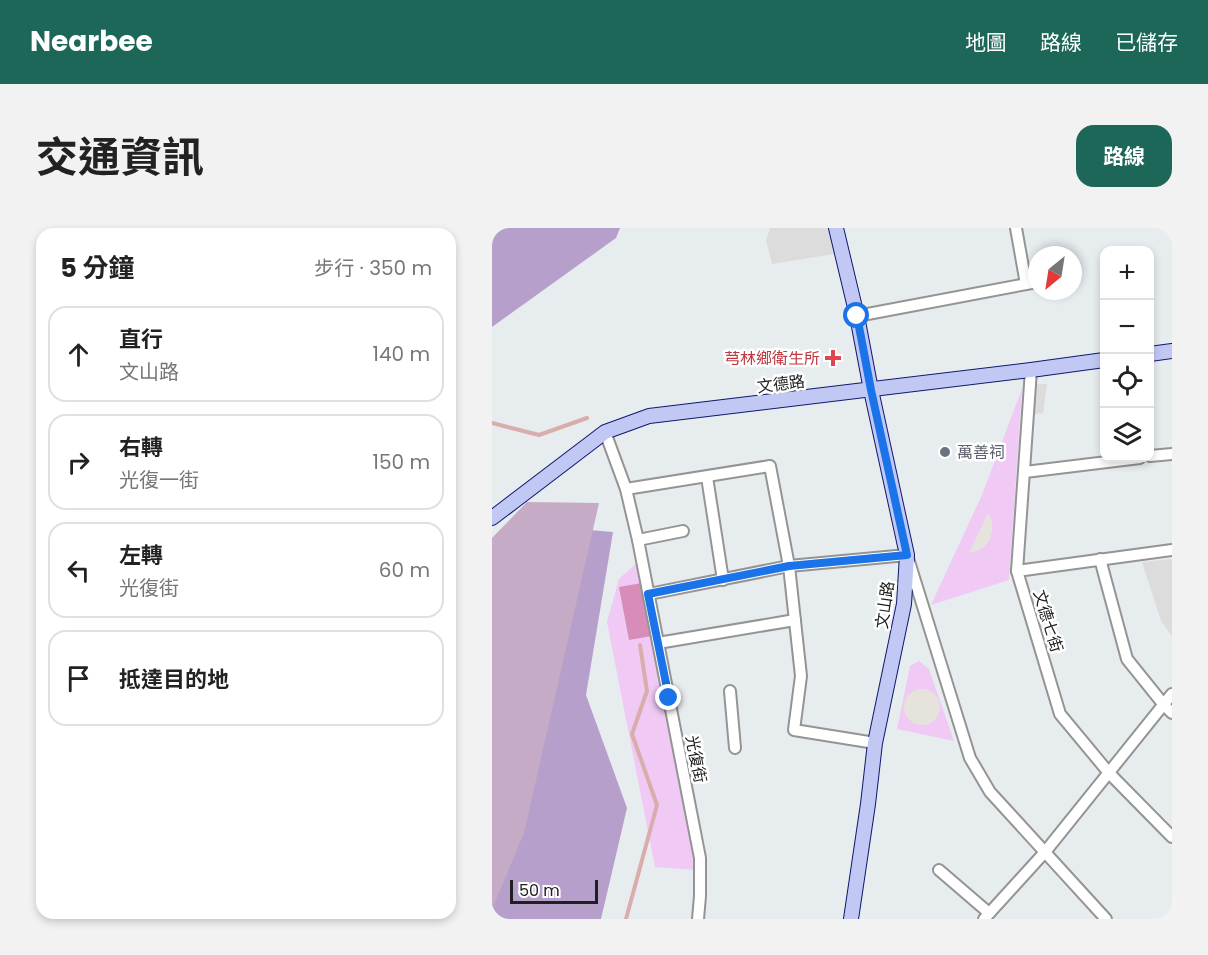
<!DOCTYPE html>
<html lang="zh-TW">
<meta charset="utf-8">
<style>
:root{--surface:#fff;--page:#f2f2f2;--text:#222;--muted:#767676;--line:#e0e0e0;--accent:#1c6758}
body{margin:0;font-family:Poppins,"Noto Sans TC",sans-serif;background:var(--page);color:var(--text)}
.controls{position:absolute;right:18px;top:18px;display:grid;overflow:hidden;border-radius:12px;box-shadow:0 3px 9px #0003}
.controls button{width:54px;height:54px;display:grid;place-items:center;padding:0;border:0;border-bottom:2px solid var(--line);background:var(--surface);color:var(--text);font:30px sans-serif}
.compass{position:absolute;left:536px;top:18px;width:54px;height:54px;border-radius:50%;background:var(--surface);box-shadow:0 3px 9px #0003;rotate:210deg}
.scale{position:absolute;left:18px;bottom:15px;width:88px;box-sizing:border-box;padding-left:6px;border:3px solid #202020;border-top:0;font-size:16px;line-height:21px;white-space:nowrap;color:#202020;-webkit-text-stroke:4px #fff;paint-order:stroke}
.stop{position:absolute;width:18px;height:18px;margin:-14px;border:4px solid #1a73e8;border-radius:50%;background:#fff}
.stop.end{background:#1a73e8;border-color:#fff;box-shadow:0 2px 6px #0008}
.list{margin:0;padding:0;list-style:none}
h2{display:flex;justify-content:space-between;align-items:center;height:78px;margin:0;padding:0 24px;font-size:26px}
h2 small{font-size:20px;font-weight:400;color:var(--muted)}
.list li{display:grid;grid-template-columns:39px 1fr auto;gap:18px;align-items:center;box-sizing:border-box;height:96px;margin:0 12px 12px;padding:0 12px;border:2px solid var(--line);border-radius:18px}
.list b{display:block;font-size:22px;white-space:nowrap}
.list p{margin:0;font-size:20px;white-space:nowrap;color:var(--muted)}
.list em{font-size:20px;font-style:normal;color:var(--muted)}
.icon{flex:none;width:33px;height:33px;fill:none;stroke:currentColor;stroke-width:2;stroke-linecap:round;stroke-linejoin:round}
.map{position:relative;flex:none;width:680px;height:691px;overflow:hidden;border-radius:18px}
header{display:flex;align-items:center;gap:36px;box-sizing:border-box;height:84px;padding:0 30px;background:var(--accent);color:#fff}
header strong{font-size:28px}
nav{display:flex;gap:33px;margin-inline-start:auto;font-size:21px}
.intro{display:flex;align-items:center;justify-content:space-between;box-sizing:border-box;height:144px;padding:0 36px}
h1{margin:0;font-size:42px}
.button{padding:15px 27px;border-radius:18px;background:var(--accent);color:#fff;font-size:21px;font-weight:700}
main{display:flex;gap:36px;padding:0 36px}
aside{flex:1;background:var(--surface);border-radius:18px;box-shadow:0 3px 9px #0003}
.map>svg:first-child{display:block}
</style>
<header>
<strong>Nearbee</strong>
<nav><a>地圖</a><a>路線</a><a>已儲存</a></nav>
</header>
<div class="intro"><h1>交通資訊</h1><a class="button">路線</a></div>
<main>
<aside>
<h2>5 分鐘<small>步行 · 350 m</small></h2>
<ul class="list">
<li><svg class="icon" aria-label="ahead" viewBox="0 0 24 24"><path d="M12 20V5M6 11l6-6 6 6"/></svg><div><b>直行</b><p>文山路</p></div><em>140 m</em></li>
<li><svg class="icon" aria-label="right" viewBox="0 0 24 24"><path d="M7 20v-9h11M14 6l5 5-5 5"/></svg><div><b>右轉</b><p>光復一街</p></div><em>150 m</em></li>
<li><svg class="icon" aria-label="left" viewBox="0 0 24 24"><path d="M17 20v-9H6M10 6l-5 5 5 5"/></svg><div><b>左轉</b><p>光復街</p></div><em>60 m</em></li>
<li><svg class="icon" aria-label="arrive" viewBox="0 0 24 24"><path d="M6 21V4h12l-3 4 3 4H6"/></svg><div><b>抵達目的地</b></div></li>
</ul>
</aside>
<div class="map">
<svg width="680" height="691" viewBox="0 0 680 691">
<rect width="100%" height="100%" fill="#e7ecef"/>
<!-- forest -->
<g fill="#b6a0cb">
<path d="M 0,0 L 128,0 L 124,10 L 0,99 Z"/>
<path d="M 63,299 L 121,304 L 94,467 L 135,580 L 109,691 L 0,691 L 0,349 Z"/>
</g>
<!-- cemetery -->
<path fill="#c5abc6" d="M 35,274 L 107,275 L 32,605 L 0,681 L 0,310 Z"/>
<!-- park -->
<g fill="#f0c9f5">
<path d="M 530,161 L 517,352 L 439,377 L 490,267 Z"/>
<path d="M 148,332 L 204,626 L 204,642 L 163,639 L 115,394 L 127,351 Z"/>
<path d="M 427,433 L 437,441 L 462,513 L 405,501 L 418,438 Z"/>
</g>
<!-- pitch -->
<path fill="#d78db8" d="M 150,355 L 160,408 L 137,412 L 127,359 Z"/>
<!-- parking -->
<g fill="#dcdcdc">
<path d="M 278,0 L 338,0 L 342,26 L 280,36 L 274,12 Z"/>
<path d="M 544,156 L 555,156 L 551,185 L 543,186 Z"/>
<path d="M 680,331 L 680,408 L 669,393 L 650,334 Z"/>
</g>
<!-- plaza -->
<g fill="#e5e3dc">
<path d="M 496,285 L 500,293 L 500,302 L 498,312 L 493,318 L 485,323 L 477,325 Z"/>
<circle cx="430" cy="479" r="18"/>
</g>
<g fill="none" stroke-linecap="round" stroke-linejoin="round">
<!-- stream -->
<g stroke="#d9adac" stroke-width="4">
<path d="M 0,195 L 47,207 L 95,190"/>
<path d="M 134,691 L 165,577 L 140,506 L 155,463 L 148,417"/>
</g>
<!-- street casing -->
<g stroke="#949494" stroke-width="14">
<g id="street">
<path d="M 524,0 L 534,56"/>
<path d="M 365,88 L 545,54"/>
<path d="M 539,142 L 525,343 L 568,486 L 617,545 L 680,609"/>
<path d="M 113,204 L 134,261 L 146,312 L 208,630 L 208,668 L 206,691"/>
<path d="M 658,228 L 680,226"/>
<path d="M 533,244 L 648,230"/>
<path d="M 215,249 L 231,352"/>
<path d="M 134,261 L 278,238 L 297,338 L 309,448 L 302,502 L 383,515"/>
<path d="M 146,312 L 191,303"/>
<path d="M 608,331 L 635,431 L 672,477 L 680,485"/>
<path d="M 525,343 L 680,322"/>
<path d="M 157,366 L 297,338 L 415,327 L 478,530 L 498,564 L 614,691"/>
<path d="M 166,415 L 303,392"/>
<path d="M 238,463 L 243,520"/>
<path d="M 447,642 L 497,685"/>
<path d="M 492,691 L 553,624 L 680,466"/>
</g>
</g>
<!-- secondary casing -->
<g stroke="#10186e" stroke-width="16">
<g id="secondary">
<path d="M 344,0 L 365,88 L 379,162 L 415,327 L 412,376 L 383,515 L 376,576 L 359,691"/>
<path d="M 658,126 L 680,123"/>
<path d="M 0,290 L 113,204 L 157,188 L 539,142 L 612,132"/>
</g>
</g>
<!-- street -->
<use href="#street" stroke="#fff" stroke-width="10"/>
<!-- secondary -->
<use href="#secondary" stroke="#c1c8f4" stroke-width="14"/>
</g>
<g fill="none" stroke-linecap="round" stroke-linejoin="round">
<!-- route -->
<path stroke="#1a73e8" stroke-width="8" d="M 177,470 L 156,366 L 297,338 L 415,327 L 379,162 L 365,88"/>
</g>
<!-- markers -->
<path fill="#e0444e" stroke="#fff" stroke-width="2" d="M338 121h6v6h6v6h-6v6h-6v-6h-6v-6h6z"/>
<circle fill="#6b7280" stroke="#fff" stroke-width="2" cx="453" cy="224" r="6"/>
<g text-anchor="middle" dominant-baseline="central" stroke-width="5" stroke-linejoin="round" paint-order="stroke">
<!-- health labels -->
<g font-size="16" fill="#be3a42" stroke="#fff" text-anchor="end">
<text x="328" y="130">芎林鄉衛生所</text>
</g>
<!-- street labels -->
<g font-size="16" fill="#202020" stroke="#fff">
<text transform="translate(289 156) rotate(-7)">文德路</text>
<text transform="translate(393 377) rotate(-82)">文山路</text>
<text transform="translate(556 393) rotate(73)">文德七街</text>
<text transform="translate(204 531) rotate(79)">光復街</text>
</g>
<!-- worship labels -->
<g font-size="16" fill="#5b616d" stroke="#fff" text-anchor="start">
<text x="465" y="224">萬善祠</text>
</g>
</g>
</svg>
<div class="controls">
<button>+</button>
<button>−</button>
<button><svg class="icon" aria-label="locate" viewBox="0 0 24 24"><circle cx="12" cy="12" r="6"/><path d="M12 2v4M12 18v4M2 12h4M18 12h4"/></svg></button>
<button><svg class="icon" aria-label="layers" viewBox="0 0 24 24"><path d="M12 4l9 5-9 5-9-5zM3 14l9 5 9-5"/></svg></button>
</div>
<svg class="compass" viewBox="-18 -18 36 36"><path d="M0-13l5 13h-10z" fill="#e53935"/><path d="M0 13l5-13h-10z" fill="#767676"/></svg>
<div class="scale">50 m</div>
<div class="stop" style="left:365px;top:88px"></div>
<div class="stop end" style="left:177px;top:470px"></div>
</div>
</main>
